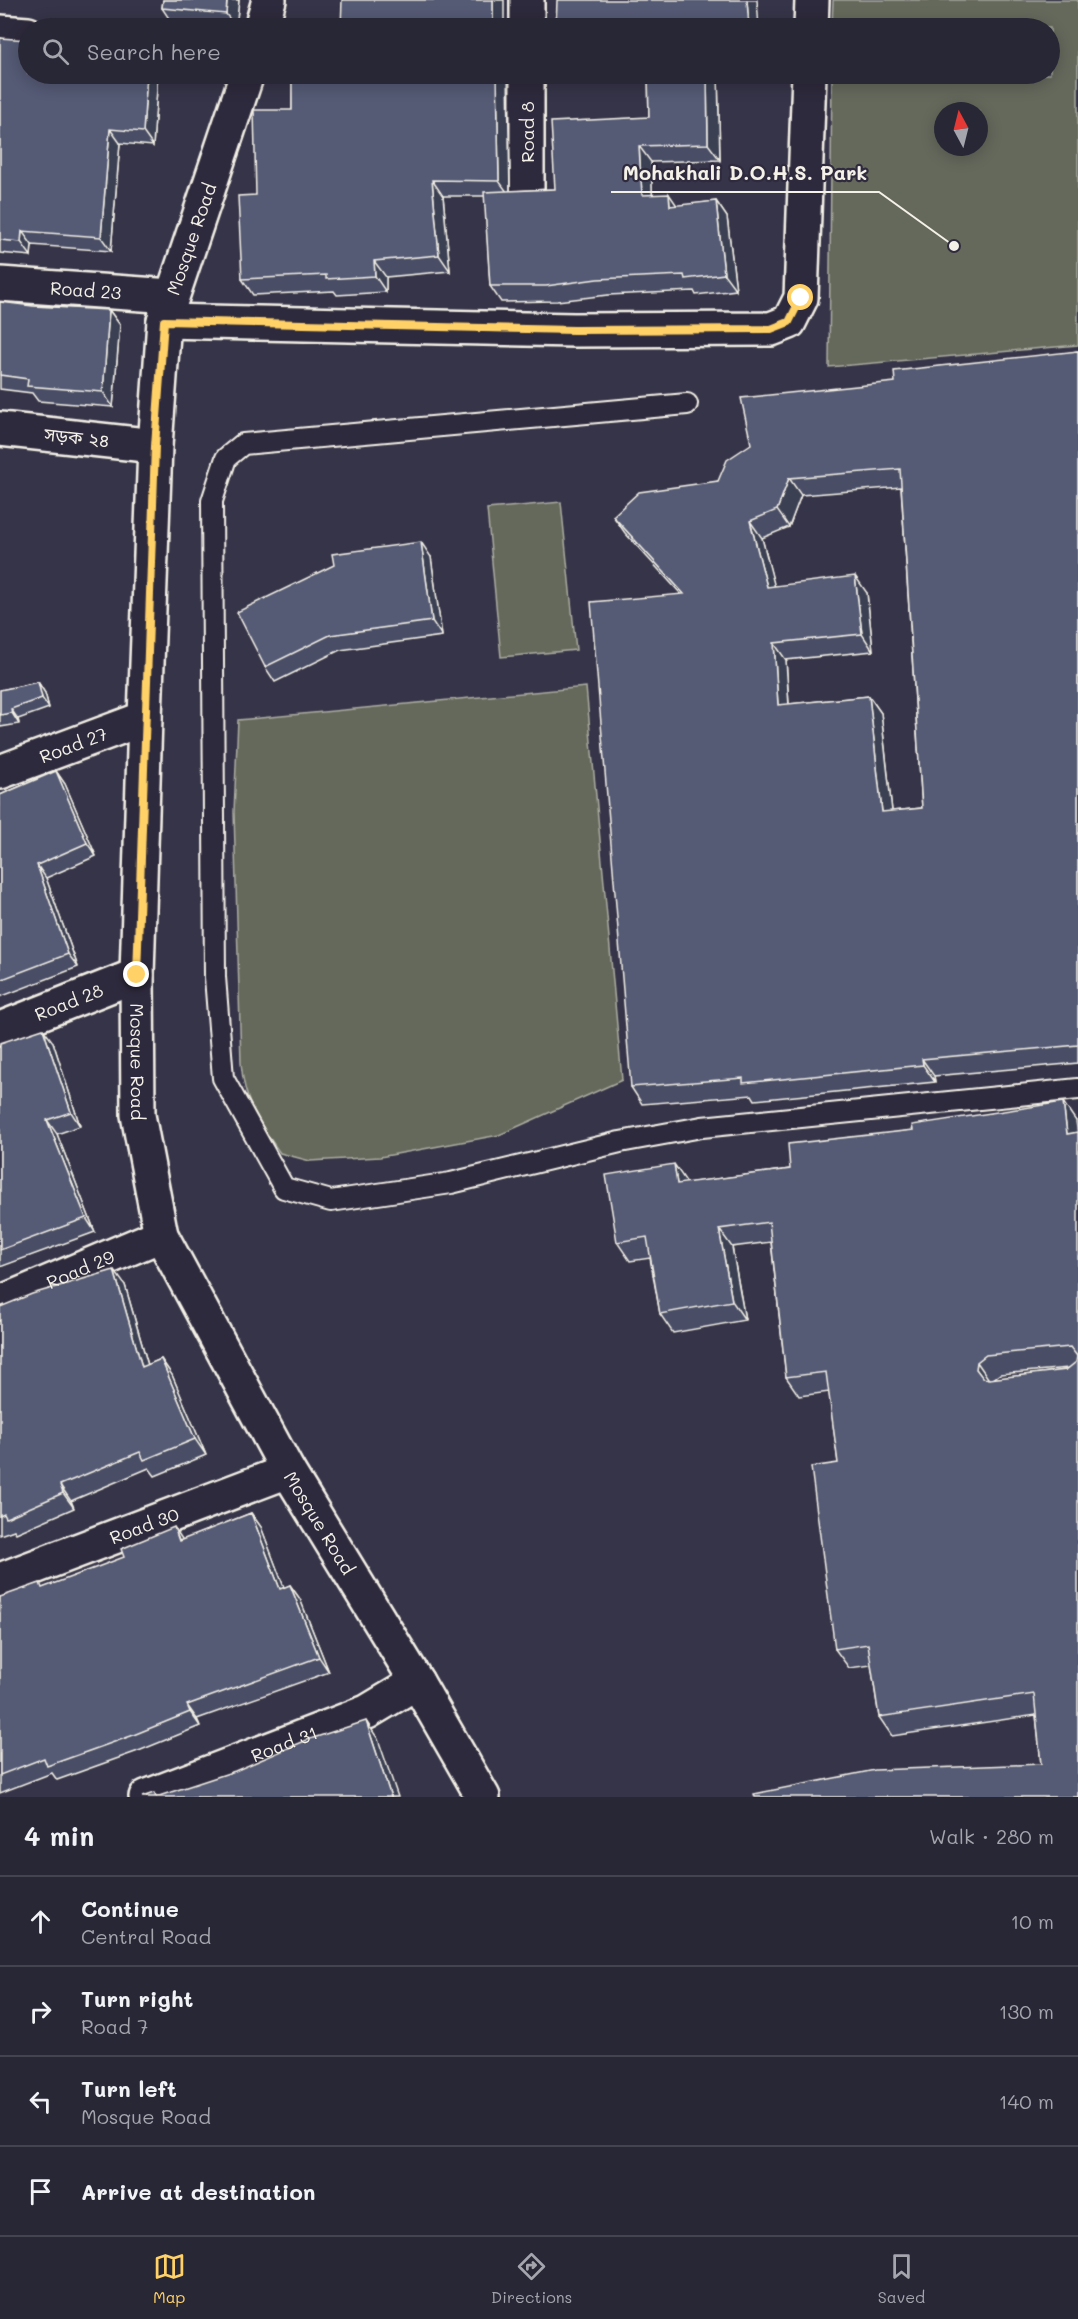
<!DOCTYPE html>
<meta charset="utf-8">
<style>
:root{--surface:#282736;--page:#302f3e;--text:#f1f3f6;--muted:#a5a5ad;--line:#444451;--accent:#ffd166}
body{margin:0;font-family:Mali,"Noto Sans Bengali",sans-serif;background:var(--page);color:var(--text)}
.compass{position:absolute;left:934px;top:102px;width:54px;height:54px;border-radius:50%;background:var(--surface);box-shadow:0 3px 15px #0003;rotate:353deg}
.stop{position:absolute;width:18px;height:18px;margin:-14px;border:4px solid #ffd166;border-radius:50%;background:#fff}
.stop.end{background:#ffd166;border-color:#fff;box-shadow:0 2px 6px #0008}
.list{margin:0;padding:0;list-style:none}
h2{display:flex;justify-content:space-between;align-items:center;height:78px;margin:0;padding:0 24px;font-size:26px}
h2 small{font-size:20px;font-weight:400;color:var(--muted)}
.list li{display:grid;grid-template-columns:39px 1fr auto;gap:18px;align-items:center;box-sizing:border-box;height:90px;padding:0 24px;border-top:2px solid var(--line)}
.list b{display:block;font-size:22px;white-space:nowrap}
.list p{margin:0;font-size:20px;white-space:nowrap;color:var(--muted)}
.list em{font-size:20px;font-style:normal;color:var(--muted)}
.icon{flex:none;width:33px;height:33px;fill:none;stroke:currentColor;stroke-width:2;stroke-linecap:round;stroke-linejoin:round}
.map{position:relative;flex:none;width:1078px;height:1797px;overflow:hidden}
.search{position:absolute;background:var(--surface);box-shadow:0 3px 15px #0003;left:18px;right:18px;top:18px;height:66px;display:flex;align-items:center;gap:15px;box-sizing:border-box;padding:0 21px;border-radius:33px;color:var(--muted);font-size:22px}
.sheet{height:438px;background:var(--surface)}
nav{display:flex;justify-content:space-around;align-items:center;box-sizing:border-box;height:84px;border-top:2px solid var(--line);background:var(--surface);font-size:16px;color:var(--muted)}
nav a{display:grid;justify-items:center;gap:3px}
nav .on{color:var(--accent)}
.map>svg:first-child{display:block}
</style>
<div class="map">
<svg width="1078" height="1797" viewBox="0 0 1078 1797">
<rect width="100%" height="100%" fill="#363448"/>
<filter id="ink" filterUnits="userSpaceOnUse"><feTurbulence type="fractalNoise" baseFrequency=".0167" numOctaves="2"/><feDisplacementMap in="SourceGraphic" scale="12" xChannelSelector="R" yChannelSelector="G"/><feConvolveMatrix kernelMatrix="1 2 1 2 8 2 1 2 1" color-interpolation-filters="sRGB"/></filter>
<g filter="url(#ink)">
<!-- green -->
<g fill="#65695b" stroke="#acada2" stroke-width="1.5" fill-rule="evenodd">
<path d="M 833,0 L 1078,0 L 1078,345 L 829,367 L 832,74 L 1050,74 L 1050,28 L 832,28 ZM 943,111 L 979,111 L 979,147 L 943,147 Z"/>
<path d="M 561,502 L 576,650 L 501,657 L 487,509 Z"/>
<path d="M 586,687 L 622,1080 L 499,1135 L 380,1157 L 310,1161 L 280,1153 C 257,1119 245,1105 241,1063 L 234,812 L 238,720 Z"/>
</g>
<g fill="none" stroke-linecap="round" stroke-linejoin="round">
<!-- lane casing -->
<g stroke="#f4f1e8" stroke-width="24">
<path id="lane" d="M 687,404 L 243,444 L 226,458 L 212,501 L 215,977 L 223,1078 L 284,1188 L 331,1201 L 451,1183 L 620,1142 L 702,1127 L 1078,1089"/>
</g>
<!-- street casing -->
<g stroke="#f4f1e8" stroke-width="38">
<g id="street">
<path d="M 527,0 L 527,28"/>
<path d="M 261,28 L 269,0"/>
<path d="M 811,28 L 812,0"/>
<path d="M 0,32 L 28,34"/>
<path id="s1" d="M 247,74 L 164,321 L 155,446 L 145,718 L 137,975 L 138,1115 L 161,1235 L 288,1471 L 417,1682 L 483,1797"/>
<path d="M 527,74 L 527,190"/>
<path id="s2" d="M 0,284 L 171,296"/>
<path d="M 164,321 L 574,330 L 771,329 L 789,322 L 801,298 L 809,74"/>
<path d="M 0,429 L 155,446"/>
<path id="s3" d="M 0,772 L 145,718"/>
<path id="s4" d="M 0,1029 L 137,975"/>
<path id="s5" d="M 0,1303 L 161,1235"/>
<path id="s6" d="M 0,1580 L 288,1471"/>
<path id="s7" d="M 146,1797 L 367,1712 L 417,1682"/>
</g>
</g>
<!-- lane -->
<use href="#lane" stroke="#2f2a3d" stroke-width="20"/>
<!-- street -->
<use href="#street" stroke="#2f2a3d" stroke-width="33"/>
</g>
<!-- wall -->
<g fill="#484d65" stroke="#f4f1e8" stroke-width="1.5" fill-rule="evenodd">
<path d="M 163,0 L 239,0 L 236,28 L 172,23 L 162,8 Z"/>
<path d="M 0,38 L 158,74 L 153,146 L 120,143 L 111,251 L 32,245 L 31,256 L 0,253 Z"/>
<path d="M 292,74 L 508,74 L 510,191 L 555,189 L 649,117 L 648,74 L 718,74 L 720,160 L 651,162 L 652,195 L 677,206 L 716,201 L 727,217 L 736,290 L 696,295 L 694,291 L 608,295 L 557,301 L 501,302 L 490,286 L 485,196 L 443,196 L 450,271 L 386,277 L 386,292 L 337,295 L 334,291 L 253,295 L 242,279 L 256,195 L 292,110 Z"/>
<path d="M 0,302 L 33,306 L 109,310 L 120,325 L 113,407 L 38,401 L 32,393 L 0,389 Z"/>
<path d="M 1078,351 L 1078,1063 L 934,1076 L 935,1082 L 755,1100 L 752,1095 L 642,1104 L 631,1087 L 681,594 L 625,533 L 613,516 L 718,481 L 895,382 ZM 901,487 L 922,808 L 892,811 L 881,713 L 869,696 L 789,704 L 786,660 L 873,651 L 867,593 L 774,586 L 762,538 L 789,527 L 801,495 Z"/>
<path d="M 431,557 L 442,636 L 340,650 L 275,682 L 265,667 Z"/>
<path d="M 38,682 L 45,693 L 49,708 L 18,719 L 19,724 L 0,727 L 0,690 Z"/>
<path d="M 56,771 L 65,784 L 96,856 L 46,878 L 78,967 L 0,997 L 0,795 Z"/>
<path d="M 53,1042 L 80,1126 L 57,1134 L 95,1232 L 0,1267 L 0,1043 Z"/>
<path d="M 1076,1121 L 1078,1797 L 1041,1764 L 1036,1715 L 892,1736 L 879,1717 L 871,1665 L 849,1668 L 835,1649 L 838,1463 L 829,1392 L 799,1396 L 786,1377 L 771,1242 L 732,1247 L 745,1320 L 673,1333 L 660,1314 L 650,1258 L 630,1261 L 617,1242 L 687,1183 L 790,1169 ZM 1069,1368 L 1066,1370 L 993,1379 L 1000,1374 Z"/>
<path d="M 125,1285 L 148,1365 L 161,1359 L 172,1375 L 206,1455 L 155,1476 L 149,1468 L 71,1501 L 74,1508 L 16,1533 L 14,1530 L 0,1535 L 0,1307 Z"/>
<path d="M 251,1513 L 261,1527 L 284,1588 L 290,1585 L 300,1599 L 329,1672 L 197,1719 L 200,1726 L 141,1750 L 57,1780 L 52,1773 L 0,1793 L 0,1597 L 43,1588 L 183,1540 Z"/>
</g>
<!-- shaded-wall -->
<g fill="#3b3f52" stroke="#f4f1e8" stroke-width="1.5">
<path d="M 227,0 L 239,0 L 236,28 L 226,14 Z"/>
<rect x="493" y="0" width="11" height="28"/>
<path d="M 747,0 L 757,0 L 759,28 L 749,28 Z"/>
<path d="M 147,74 L 158,74 L 153,146 L 143,132 Z"/>
<path d="M 497,74 L 508,74 L 510,196 L 499,181 Z"/>
<path d="M 707,74 L 718,74 L 720,160 L 708,144 Z"/>
<path d="M 110,129 L 120,143 L 111,251 L 101,237 Z"/>
<path d="M 639,146 L 651,162 L 653,211 L 642,195 Z"/>
<path d="M 432,180 L 443,196 L 450,271 L 439,255 Z"/>
<path d="M 669,194 L 680,210 L 670,206 Z"/>
<path d="M 716,201 L 727,217 L 736,290 L 724,274 Z"/>
<path d="M 22,231 L 32,245 L 31,256 L 21,242 Z"/>
<path d="M 374,261 L 386,277 L 386,292 L 375,276 Z"/>
<path d="M 109,310 L 120,325 L 113,407 L 103,392 Z"/>
<path d="M 789,478 L 801,495 L 789,527 L 777,510 Z"/>
<path d="M 750,521 L 762,538 L 779,603 L 767,587 Z"/>
<path d="M 421,542 L 431,557 L 442,636 L 432,621 Z"/>
<path d="M 855,576 L 867,593 L 873,651 L 862,634 Z"/>
<path d="M 774,643 L 786,660 L 790,722 L 778,705 Z"/>
<path d="M 38,682 L 45,693 L 49,708 L 42,698 Z"/>
<path d="M 869,696 L 881,713 L 894,829 L 882,812 Z"/>
<path d="M 11,709 L 18,719 L 19,724 L 12,713 Z"/>
<path d="M 56,771 L 65,784 L 96,856 L 87,843 Z"/>
<path d="M 37,865 L 46,878 L 78,967 L 68,954 Z"/>
<path d="M 43,1029 L 53,1042 L 80,1126 L 71,1112 Z"/>
<path d="M 922,1059 L 934,1076 L 935,1082 L 923,1065 Z"/>
<path d="M 1063,1102 L 1076,1121 L 1078,1136 L 1067,1134 Z"/>
<path d="M 47,1120 L 57,1134 L 95,1232 L 86,1218 Z"/>
<path d="M 674,1164 L 687,1183 L 691,1203 L 677,1184 Z"/>
<path d="M 719,1229 L 732,1247 L 745,1320 L 732,1301 Z"/>
<path d="M 114,1270 L 125,1285 L 153,1383 L 142,1367 Z"/>
<path d="M 161,1359 L 172,1375 L 206,1455 L 195,1439 Z"/>
<path d="M 977,1362 L 990,1381 L 989,1388 L 976,1369 Z"/>
<path d="M 60,1485 L 71,1501 L 74,1508 L 63,1493 Z"/>
<path d="M 251,1513 L 261,1527 L 290,1603 L 280,1589 Z"/>
<path d="M 174,1527 L 184,1542 L 179,1541 Z"/>
<path d="M 290,1585 L 300,1599 L 329,1672 L 319,1657 Z"/>
<path d="M 187,1705 L 197,1719 L 200,1726 L 190,1712 Z"/>
<path d="M 366,1721 L 378,1739 L 398,1797 L 391,1797 Z"/>
</g>
<!-- building -->
<g fill="#545a75" stroke="#f4f1e8" stroke-width="1.5" fill-rule="evenodd">
<path d="M 163,0 L 227,0 L 226,14 L 162,8 Z"/>
<path d="M 342,0 L 493,0 L 493,28 L 341,28 Z"/>
<path d="M 557,0 L 747,0 L 749,28 L 556,28 Z"/>
<path d="M 0,38 L 28,40 L 28,74 L 147,74 L 143,132 L 110,129 L 101,237 L 22,231 L 21,242 L 0,240 Z"/>
<path d="M 292,74 L 497,74 L 499,181 L 432,180 L 439,255 L 374,261 L 375,276 L 326,279 L 326,275 L 242,279 L 238,196 L 256,195 L 254,110 L 292,110 Z"/>
<path d="M 648,74 L 707,74 L 708,144 L 639,146 L 642,195 L 669,194 L 670,206 L 716,201 L 724,274 L 685,279 L 684,275 L 597,279 L 546,286 L 490,286 L 484,192 L 555,189 L 551,122 L 649,117 Z"/>
<path d="M 0,302 L 33,306 L 109,310 L 103,392 L 27,386 L 28,379 L 0,375 Z"/>
<path d="M 1078,351 L 1078,1045 L 922,1059 L 923,1065 L 743,1083 L 743,1078 L 631,1087 L 591,602 L 684,594 L 613,516 L 639,492 L 718,481 L 727,460 L 751,444 L 741,398 L 895,382 L 894,371 ZM 900,469 L 922,808 L 882,812 L 869,696 L 778,705 L 774,643 L 862,634 L 855,576 L 767,587 L 750,521 L 777,510 L 789,478 Z"/>
<path d="M 421,542 L 432,621 L 330,635 L 265,667 L 237,612 L 334,565 L 332,554 Z"/>
<path d="M 38,682 L 42,698 L 11,709 L 12,713 L 0,715 L 0,690 Z"/>
<path d="M 56,771 L 87,843 L 37,865 L 68,954 L 0,980 L 0,795 Z"/>
<path d="M 43,1029 L 71,1112 L 47,1120 L 86,1218 L 0,1250 L 0,1043 Z"/>
<path d="M 1063,1102 L 1067,1134 L 1078,1132 L 1078,1797 L 755,1797 L 754,1794 L 875,1770 L 1041,1764 L 1034,1694 L 879,1717 L 868,1644 L 835,1649 L 811,1467 L 838,1463 L 826,1372 L 786,1377 L 769,1222 L 719,1229 L 732,1301 L 660,1314 L 647,1237 L 617,1242 L 606,1175 L 674,1164 L 677,1184 L 790,1169 L 788,1144 L 913,1130 L 912,1125 ZM 1070,1347 L 1077,1356 L 1076,1362 L 1066,1370 L 989,1379 L 983,1378 L 976,1369 L 977,1362 L 986,1355 Z"/>
<path d="M 114,1270 L 142,1367 L 161,1359 L 195,1439 L 144,1460 L 140,1452 L 60,1485 L 63,1493 L 6,1518 L 4,1514 L 0,1516 L 0,1307 L 32,1294 Z"/>
<path d="M 251,1513 L 280,1589 L 290,1585 L 319,1657 L 187,1705 L 190,1712 L 131,1736 L 47,1766 L 44,1758 L 0,1775 L 0,1597 L 40,1583 L 42,1588 L 124,1557 L 121,1549 L 174,1527 L 179,1541 Z"/>
<path d="M 366,1721 L 391,1797 L 156,1797 L 235,1771 L 307,1740 Z"/>
<path d="M 154,1793 L 156,1797 L 142,1797 Z"/>
</g>
</g>
<g fill="none" stroke-linecap="round" stroke-linejoin="round" filter="url(#ink)">
<!-- route -->
<path stroke="#ffd166" stroke-width="8" d="M 137,975 L 155,446 L 164,321 L 574,330 L 771,329 L 789,322 L 801,298"/>
</g>
<g text-anchor="middle" dominant-baseline="central" stroke-width="4.5" stroke-linejoin="round" paint-order="stroke">
<!-- street labels -->
<g font-size="18" fill="#f4f1e8" stroke="#2f2a3d">
<text transform="translate(527 132) rotate(-90)">Road 8</text>
<text transform="translate(191 239) rotate(-71)">Mosque Road</text>
<text stroke="none"><textPath href="#s2" startOffset="86">Road 23</textPath></text>
<text transform="translate(77 437) rotate(6)">সড়ক ২৪</text>
<text stroke="none"><textPath href="#s3" startOffset="78">Road 27</textPath></text>
<text stroke="none"><textPath href="#s4" startOffset="74">Road 28</textPath></text>
<text stroke="none"><textPath href="#s1" startOffset="1002">Mosque Road</textPath></text>
<text stroke="none"><textPath href="#s5" startOffset="87">Road 29</textPath></text>
<text stroke="none"><textPath href="#s1" startOffset="1506">Mosque Road</textPath></text>
<text stroke="none"><textPath href="#s6" startOffset="154">Road 30</textPath></text>
<text stroke="none"><textPath href="#s7" startOffset="148">Road 31</textPath></text>
</g>
</g>
<!-- callouts -->
<path fill="none" stroke="#f4f1e8" stroke-width="2" d="M954 246L879 192H611"/>
<circle fill="#f4f1e8" stroke="#2f2a3d" stroke-width="2" cx="954" cy="246" r="6"/>
<g font-size="20" text-anchor="middle" font-weight="bold" fill="#f4f1e8" stroke="#2f2a3d" stroke-width="4.5" stroke-linejoin="round" paint-order="stroke">
<text x="745" y="180">Mohakhali D.O.H.S. Park</text>
</g>
</svg>
<svg class="compass" viewBox="-18 -18 36 36"><path d="M0-13l5 13h-10z" fill="#e53935"/><path d="M0 13l5-13h-10z" fill="#a5a5ad"/></svg>
<div class="stop" style="left:801px;top:298px"></div>
<div class="stop end" style="left:137px;top:975px"></div>
<div class="search"><svg class="icon" aria-label="search" viewBox="0 0 24 24"><circle cx="10" cy="10" r="6"/><path d="M15 15l6 6"/></svg>Search here</div>
</div>
<section class="sheet">
<h2>4 min<small>Walk · 280 m</small></h2>
<ul class="list">
<li><svg class="icon" aria-label="ahead" viewBox="0 0 24 24"><path d="M12 20V5M6 11l6-6 6 6"/></svg><div><b>Continue</b><p>Central Road</p></div><em>10 m</em></li>
<li><svg class="icon" aria-label="right" viewBox="0 0 24 24"><path d="M7 20v-9h11M14 6l5 5-5 5"/></svg><div><b>Turn right</b><p>Road 7</p></div><em>130 m</em></li>
<li><svg class="icon" aria-label="left" viewBox="0 0 24 24"><path d="M17 20v-9H6M10 6l-5 5 5 5"/></svg><div><b>Turn left</b><p>Mosque Road</p></div><em>140 m</em></li>
<li><svg class="icon" aria-label="arrive" viewBox="0 0 24 24"><path d="M6 21V4h12l-3 4 3 4H6"/></svg><div><b>Arrive at destination</b></div></li>
</ul>
</section>
<nav>
<a class="on"><svg class="icon" aria-label="map" viewBox="0 0 24 24"><path d="M3 6l6-2 6 2 6-2v14l-6 2-6-2-6 2zM9 4v14M15 6v14"/></svg>Map</a>
<a><svg class="icon" aria-label="directions" viewBox="0 0 24 24"><path d="M12 3l9 9-9 9-9-9zM9 14v-3h6M13 9l2 2-2 2"/></svg>Directions</a>
<a><svg class="icon" aria-label="saved" viewBox="0 0 24 24"><path d="M7 4h10v16l-5-4-5 4z"/></svg>Saved</a>
</nav>
